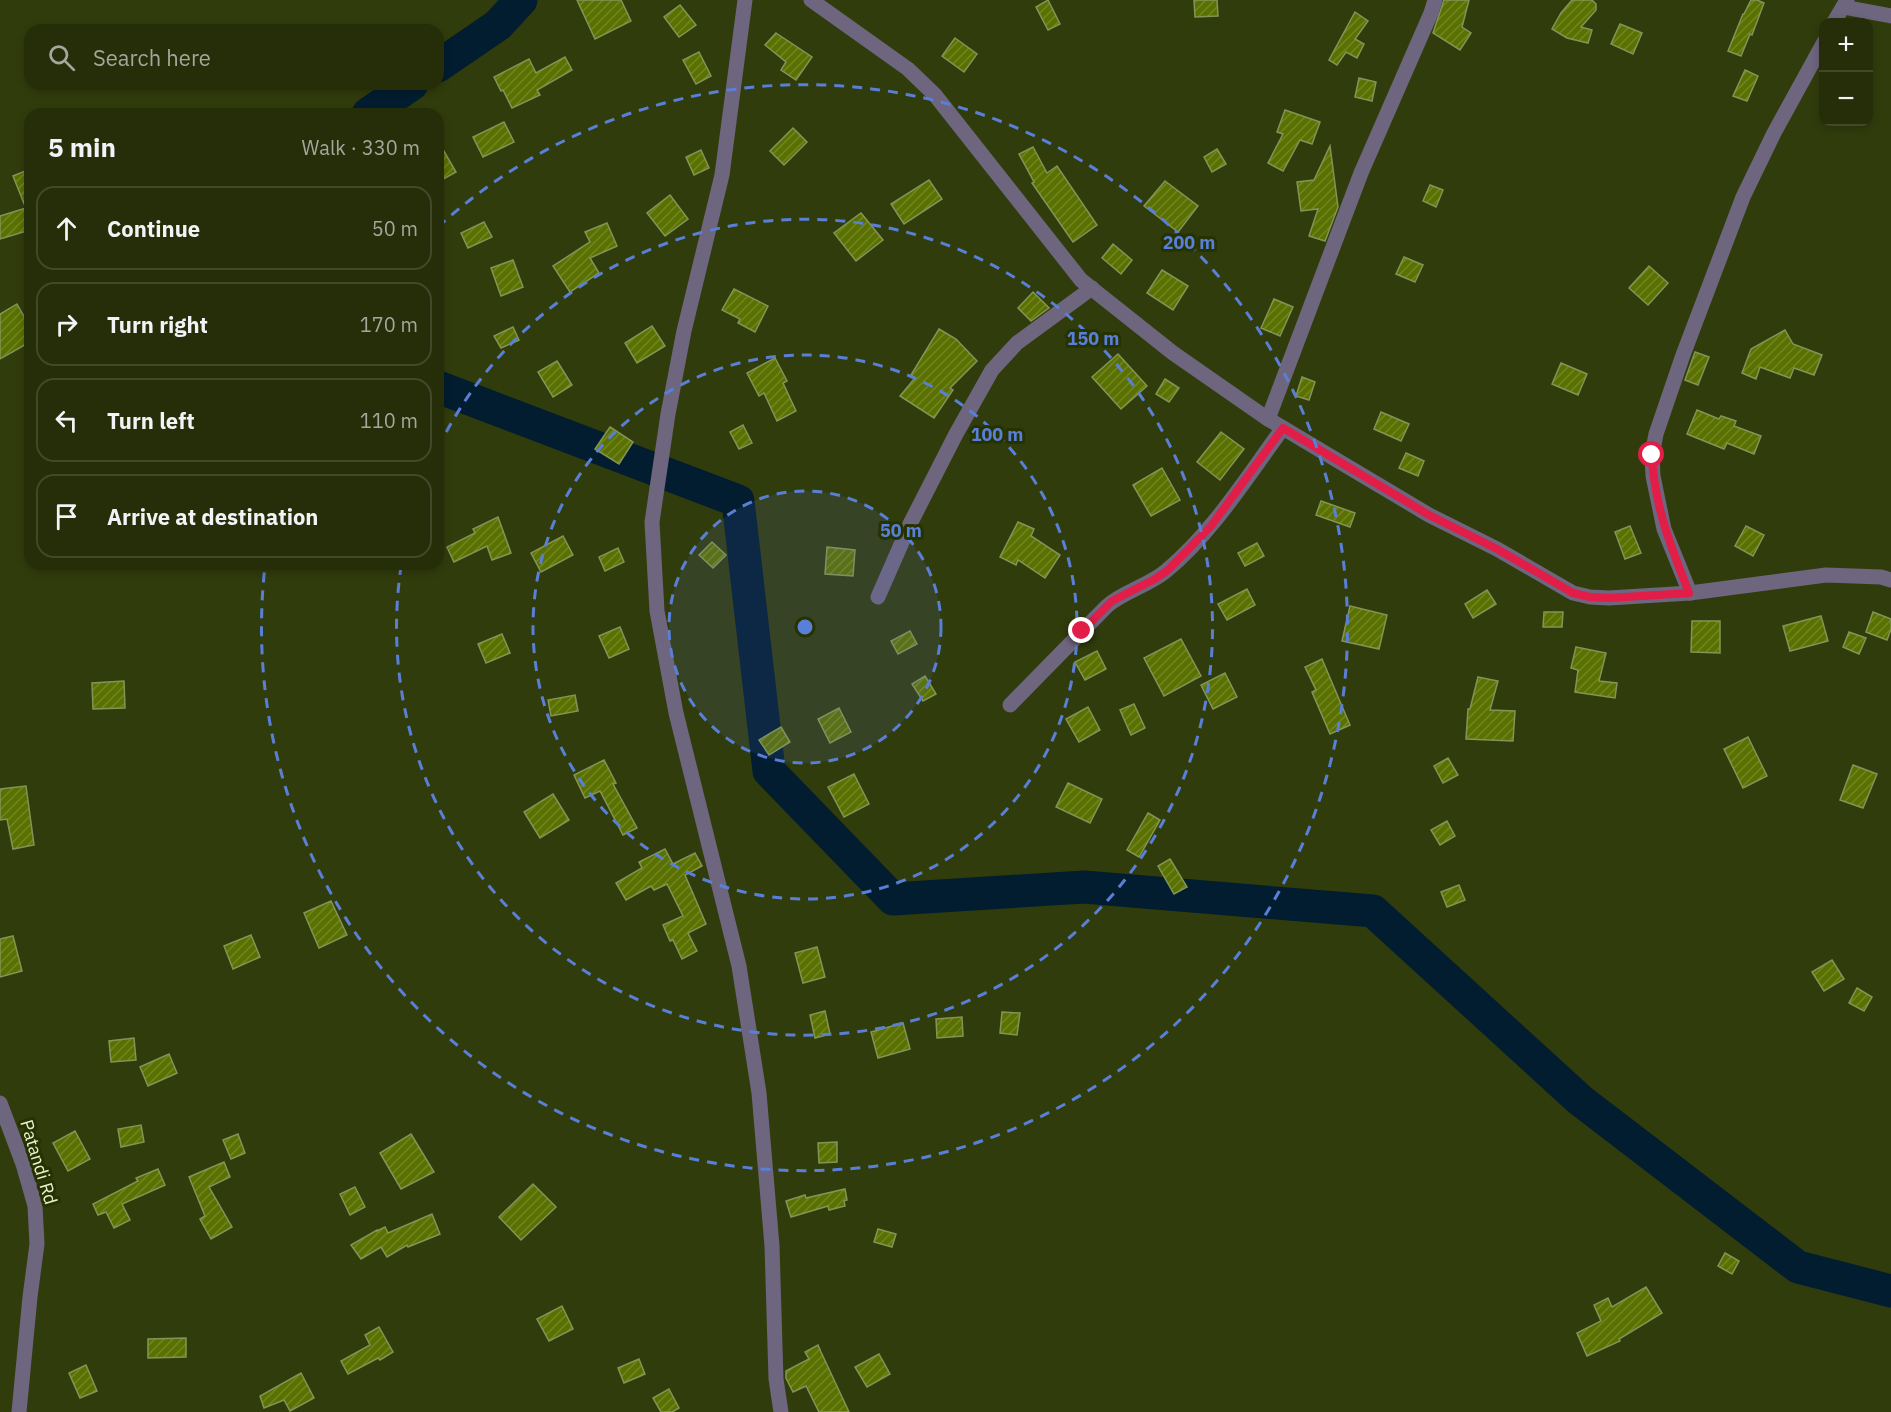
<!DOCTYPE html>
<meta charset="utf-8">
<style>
:root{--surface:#252d09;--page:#2d3512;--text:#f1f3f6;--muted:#a3a89c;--line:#42492a}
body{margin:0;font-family:"IBM Plex Sans",sans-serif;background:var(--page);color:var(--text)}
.controls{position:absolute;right:18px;top:18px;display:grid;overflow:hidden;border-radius:12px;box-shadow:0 3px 9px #0003}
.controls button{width:54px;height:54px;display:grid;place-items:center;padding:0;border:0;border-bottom:2px solid var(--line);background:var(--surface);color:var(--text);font:30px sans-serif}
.stop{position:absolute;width:18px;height:18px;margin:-14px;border:4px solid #e11d48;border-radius:50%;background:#fff}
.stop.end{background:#e11d48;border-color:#fff;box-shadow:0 2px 6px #0008}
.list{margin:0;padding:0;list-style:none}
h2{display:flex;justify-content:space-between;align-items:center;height:78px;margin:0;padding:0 24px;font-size:26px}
h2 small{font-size:20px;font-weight:400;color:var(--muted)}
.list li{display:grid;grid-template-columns:39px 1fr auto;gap:18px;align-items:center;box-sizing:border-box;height:84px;margin:0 12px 12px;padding:0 12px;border:2px solid var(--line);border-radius:18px}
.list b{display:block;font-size:22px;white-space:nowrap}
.list em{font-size:20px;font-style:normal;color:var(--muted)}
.icon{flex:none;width:33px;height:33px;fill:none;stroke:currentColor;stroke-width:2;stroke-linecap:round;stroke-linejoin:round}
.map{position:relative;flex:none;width:1891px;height:1412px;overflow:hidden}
.search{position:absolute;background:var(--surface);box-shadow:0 3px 9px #0003;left:24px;top:24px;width:420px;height:66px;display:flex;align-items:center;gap:15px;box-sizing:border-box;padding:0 21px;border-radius:18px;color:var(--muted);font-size:22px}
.panel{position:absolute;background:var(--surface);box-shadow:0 3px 9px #0003;left:24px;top:108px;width:420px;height:462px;border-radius:18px}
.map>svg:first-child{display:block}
</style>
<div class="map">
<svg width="1891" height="1412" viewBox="0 0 1891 1412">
<defs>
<pattern id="building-hatch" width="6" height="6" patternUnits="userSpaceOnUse" patternTransform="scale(1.5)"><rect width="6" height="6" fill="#5a7000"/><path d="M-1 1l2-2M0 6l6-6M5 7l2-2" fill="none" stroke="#728524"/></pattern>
</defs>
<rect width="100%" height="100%" fill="#313c0c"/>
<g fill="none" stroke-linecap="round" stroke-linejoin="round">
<!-- river -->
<g stroke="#021d30" stroke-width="33">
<path d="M 438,66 L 498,25 L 521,0"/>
<path d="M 368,114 L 412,84"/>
<path d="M 438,387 L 738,501 L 769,771 L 893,899 L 1084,887 L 1373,911 L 1580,1100 L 1798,1267 L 1891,1291"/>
</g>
</g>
<!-- building -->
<g fill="url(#building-hatch)" stroke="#839556" stroke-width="1.5">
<path d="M 577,0 L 621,0 L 631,21 L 595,39 Z"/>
<path d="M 1048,0 L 1060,24 L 1048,30 L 1036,7 Z"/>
<path d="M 1194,0 L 1217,0 L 1218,16 L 1195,17 Z"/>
<path d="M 1444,0 L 1469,0 L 1462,27 L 1471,33 L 1460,50 L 1433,33 Z"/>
<path d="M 1572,0 L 1592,0 L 1596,4 L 1596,10 L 1581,27 L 1592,30 L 1588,43 L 1567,38 L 1552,29 L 1561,13 Z"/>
<path d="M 1751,0 L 1757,0 L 1764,3 L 1752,35 L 1750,34 L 1741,56 L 1728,51 L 1743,14 L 1744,14 Z"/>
<path d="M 680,5 L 696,25 L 679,37 L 664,17 Z"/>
<path d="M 1355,12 L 1368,21 L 1355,39 L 1364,44 L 1357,58 L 1346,52 L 1337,65 L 1329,60 Z"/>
<path d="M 1620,24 L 1642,33 L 1633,54 L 1611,44 Z"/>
<path d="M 776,33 L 812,57 L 796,80 L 781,70 L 786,62 L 765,45 Z"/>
<path d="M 955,38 L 977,54 L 964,72 L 942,56 Z"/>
<path d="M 699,52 L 711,76 L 696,84 L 683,60 Z"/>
<path d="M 565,57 L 572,70 L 537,90 L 540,95 L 512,108 L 503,90 L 501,91 L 494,77 L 529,59 L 536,73 Z"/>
<path d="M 1745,70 L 1758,76 L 1747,101 L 1733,96 Z"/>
<path d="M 1359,78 L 1376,82 L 1372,101 L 1355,97 Z"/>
<path d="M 1285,110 L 1320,122 L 1312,144 L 1300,140 L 1283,171 L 1268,163 L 1283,134 L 1277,132 Z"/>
<path d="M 504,122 L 514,142 L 483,157 L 473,137 Z"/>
<path d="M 793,128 L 807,142 L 784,165 L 770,151 Z"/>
<path d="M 438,141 L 456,172 L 438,182 Z"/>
<path d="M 1330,146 L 1338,207 L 1325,241 L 1309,236 L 1318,209 L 1301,211 L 1297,182 L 1314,180 Z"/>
<path d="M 1033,147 L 1047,173 L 1057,166 L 1097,225 L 1073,242 L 1032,183 L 1034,182 L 1019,154 Z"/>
<path d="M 1217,149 L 1226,164 L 1212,172 L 1204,157 Z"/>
<path d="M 701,150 L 709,168 L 694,175 L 686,157 Z"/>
<path d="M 30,169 L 30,216 L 29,216 L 13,176 Z"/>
<path d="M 929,180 L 942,199 L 904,224 L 891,204 Z"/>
<path d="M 1165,181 L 1198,206 L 1178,232 L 1144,206 Z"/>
<path d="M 1430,185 L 1443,190 L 1436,207 L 1423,201 Z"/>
<path d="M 670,195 L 688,219 L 665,236 L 647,213 Z"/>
<path d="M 26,208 L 30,230 L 0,239 L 0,216 Z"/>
<path d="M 861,213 L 883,240 L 856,261 L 834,233 Z"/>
<path d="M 484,222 L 492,237 L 468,248 L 461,233 Z"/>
<path d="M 607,223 L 617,246 L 590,258 L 599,273 L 570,292 L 553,266 L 590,242 L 585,232 Z"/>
<path d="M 1113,244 L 1132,260 L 1121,274 L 1102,258 Z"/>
<path d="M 1404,257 L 1423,265 L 1415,282 L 1396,274 Z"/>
<path d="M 513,260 L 523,287 L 501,296 L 491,268 Z"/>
<path d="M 1649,266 L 1668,283 L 1648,305 L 1629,288 Z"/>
<path d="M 1162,270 L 1188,286 L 1173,310 L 1147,293 Z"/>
<path d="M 734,289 L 768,306 L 755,332 L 738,323 L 740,319 L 722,310 Z"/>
<path d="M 1033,292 L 1049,308 L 1031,321 L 1018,308 Z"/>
<path d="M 1274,299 L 1293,307 L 1280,336 L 1261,328 Z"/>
<path d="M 17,304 L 30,327 L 30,342 L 0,359 L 0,314 Z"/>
<path d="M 652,326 L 665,346 L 637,363 L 625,343 Z"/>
<path d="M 513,327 L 519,340 L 501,348 L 494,336 Z"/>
<path d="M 939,329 L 956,339 L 977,361 L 950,388 L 953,390 L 934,418 L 900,396 L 915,378 L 911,375 Z"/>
<path d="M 1785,330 L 1793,344 L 1822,355 L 1814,375 L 1794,368 L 1790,378 L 1760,367 L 1756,379 L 1742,373 L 1751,349 Z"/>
<path d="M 1695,352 L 1709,357 L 1698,385 L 1685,380 Z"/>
<path d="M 1118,354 L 1147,386 L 1121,409 L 1092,377 Z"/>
<path d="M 775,358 L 787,381 L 783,383 L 796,411 L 777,421 L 764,393 L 759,396 L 747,373 Z"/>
<path d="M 557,361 L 572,385 L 553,397 L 538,372 Z"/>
<path d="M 1561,363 L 1587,374 L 1578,395 L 1552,384 Z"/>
<path d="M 1302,377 L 1315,382 L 1309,400 L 1296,396 Z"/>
<path d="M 1165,379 L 1179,388 L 1169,402 L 1156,394 Z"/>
<path d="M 1697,410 L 1719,419 L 1721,416 L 1736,421 L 1734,426 L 1761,436 L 1754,454 L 1727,443 L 1724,449 L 1687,434 Z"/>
<path d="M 1381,412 L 1409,424 L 1401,441 L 1374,429 Z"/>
<path d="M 743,425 L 752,443 L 739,449 L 730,432 Z"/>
<path d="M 610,427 L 633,442 L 619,464 L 595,449 Z"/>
<path d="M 1221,432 L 1244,449 L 1220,480 L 1197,462 Z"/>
<path d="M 1406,453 L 1424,461 L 1418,476 L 1399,468 Z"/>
<path d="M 1162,468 L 1180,500 L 1151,516 L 1133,485 Z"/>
<path d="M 1321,501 L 1355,513 L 1350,527 L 1316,515 Z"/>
<path d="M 498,517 L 511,553 L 492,560 L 487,546 L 454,562 L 447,547 L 475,533 L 473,529 Z"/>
<path d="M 1018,522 L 1034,529 L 1031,536 L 1060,555 L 1045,578 L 1018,560 L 1016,565 L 1000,557 Z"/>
<path d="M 1630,526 L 1641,553 L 1625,559 L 1615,532 Z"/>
<path d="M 1746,526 L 1764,535 L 1753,556 L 1735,546 Z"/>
<path d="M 563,536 L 573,555 L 541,572 L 531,553 Z"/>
<path d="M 712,542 L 726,555 L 713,568 L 699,555 Z"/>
<path d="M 1257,543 L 1264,556 L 1245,566 L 1238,553 Z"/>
<path d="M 827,547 L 855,550 L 853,576 L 825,574 Z"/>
<path d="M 618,548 L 624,562 L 605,571 L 599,557 Z"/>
<path d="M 1247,589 L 1255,605 L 1227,620 L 1218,604 Z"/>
<path d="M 1487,590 L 1496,604 L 1473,618 L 1465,604 Z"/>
<path d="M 1350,606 L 1387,615 L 1379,649 L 1342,641 Z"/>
<path d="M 1544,612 L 1563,612 L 1562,627 L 1543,627 Z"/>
<path d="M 1873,612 L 1891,619 L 1891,629 L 1887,640 L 1866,632 Z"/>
<path d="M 1821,616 L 1828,641 L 1790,651 L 1783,626 Z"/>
<path d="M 1692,621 L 1720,621 L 1720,653 L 1691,652 Z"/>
<path d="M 620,627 L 629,649 L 609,658 L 599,636 Z"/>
<path d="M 910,631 L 917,644 L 898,654 L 891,641 Z"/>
<path d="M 1849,632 L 1866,638 L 1859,654 L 1843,647 Z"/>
<path d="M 502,634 L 510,653 L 486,663 L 478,644 Z"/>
<path d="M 1181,639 L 1201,676 L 1164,696 L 1144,658 Z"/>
<path d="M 1576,647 L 1606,653 L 1599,681 L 1617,683 L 1615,698 L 1575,692 L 1578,670 L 1571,668 Z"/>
<path d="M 1097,651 L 1106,669 L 1085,680 L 1075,662 Z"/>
<path d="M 1322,659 L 1350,725 L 1330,734 L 1312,692 L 1316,690 L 1305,667 Z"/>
<path d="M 1225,673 L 1237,697 L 1213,709 L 1201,685 Z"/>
<path d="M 925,676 L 936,694 L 923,701 L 912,684 Z"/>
<path d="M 1478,677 L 1498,681 L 1490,710 L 1515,711 L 1513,741 L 1466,739 L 1468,709 L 1470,709 Z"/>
<path d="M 124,681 L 125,708 L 93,709 L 92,683 Z"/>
<path d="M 575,695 L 578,711 L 551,716 L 548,700 Z"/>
<path d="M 1134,704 L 1145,728 L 1131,735 L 1120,710 Z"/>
<path d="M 1088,707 L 1100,730 L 1079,742 L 1066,719 Z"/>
<path d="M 839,708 L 851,732 L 830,743 L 818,719 Z"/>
<path d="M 781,727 L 790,742 L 769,755 L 759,740 Z"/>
<path d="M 1748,737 L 1767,776 L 1743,788 L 1724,749 Z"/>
<path d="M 1448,758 L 1458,775 L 1443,783 L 1434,766 Z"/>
<path d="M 604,760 L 616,783 L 613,784 L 637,828 L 623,835 L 600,791 L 585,798 L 574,775 Z"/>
<path d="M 1853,765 L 1877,774 L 1863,808 L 1840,800 Z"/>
<path d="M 854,774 L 869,804 L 844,817 L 828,787 Z"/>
<path d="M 1068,783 L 1102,799 L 1090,823 L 1056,807 Z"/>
<path d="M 26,786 L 34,845 L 13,849 L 7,819 L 0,820 L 0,789 Z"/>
<path d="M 553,794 L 569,820 L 540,838 L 524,812 Z"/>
<path d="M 1148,813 L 1160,820 L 1139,857 L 1127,850 Z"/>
<path d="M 1447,821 L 1455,836 L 1440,845 L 1431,830 Z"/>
<path d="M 665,849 L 673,864 L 695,853 L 702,866 L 685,875 L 706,924 L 688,933 L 697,951 L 682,959 L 673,940 L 670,941 L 663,925 L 683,916 L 667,884 L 654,890 L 651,886 L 626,900 L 616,883 L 642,868 L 639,862 Z"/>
<path d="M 1170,859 L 1187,887 L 1174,894 L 1158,866 Z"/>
<path d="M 1459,885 L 1465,900 L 1447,907 L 1441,892 Z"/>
<path d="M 331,901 L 347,935 L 319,948 L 304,913 Z"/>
<path d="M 251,935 L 260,957 L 233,969 L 224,946 Z"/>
<path d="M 13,936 L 22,971 L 0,977 L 0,939 Z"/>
<path d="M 817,947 L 825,977 L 803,983 L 795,953 Z"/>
<path d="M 1832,960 L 1844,979 L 1824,991 L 1812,972 Z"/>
<path d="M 1857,988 L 1872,997 L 1864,1011 L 1849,1003 Z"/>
<path d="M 825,1011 L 830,1034 L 815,1038 L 810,1015 Z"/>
<path d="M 1002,1012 L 1020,1013 L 1017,1035 L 1000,1033 Z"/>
<path d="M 962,1017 L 963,1036 L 937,1038 L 936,1019 Z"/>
<path d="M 903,1023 L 910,1049 L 878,1058 L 871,1032 Z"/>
<path d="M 134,1038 L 136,1060 L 111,1062 L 109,1041 Z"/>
<path d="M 169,1054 L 177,1073 L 148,1086 L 140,1067 Z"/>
<path d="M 141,1125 L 144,1142 L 121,1147 L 118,1129 Z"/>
<path d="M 75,1131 L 90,1159 L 68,1171 L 53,1143 Z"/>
<path d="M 238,1134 L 245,1153 L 231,1159 L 223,1140 Z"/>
<path d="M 411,1134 L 434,1172 L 401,1189 L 380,1153 Z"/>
<path d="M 837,1142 L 837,1162 L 819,1163 L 818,1143 Z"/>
<path d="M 224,1162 L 230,1177 L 209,1187 L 232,1227 L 211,1239 L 200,1219 L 205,1216 L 189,1177 Z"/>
<path d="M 158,1169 L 165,1185 L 122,1204 L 130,1220 L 114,1228 L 106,1212 L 98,1215 L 93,1204 L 138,1181 L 136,1178 Z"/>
<path d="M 533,1184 L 556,1207 L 521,1240 L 499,1217 Z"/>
<path d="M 355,1187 L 365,1207 L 350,1215 L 340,1194 Z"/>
<path d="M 845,1189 L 847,1200 L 844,1201 L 845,1206 L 829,1210 L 828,1206 L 791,1217 L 786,1201 L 805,1195 L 806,1198 Z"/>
<path d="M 432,1214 L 440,1234 L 408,1247 L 407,1245 L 387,1257 L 381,1247 L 361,1259 L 351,1245 L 377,1230 L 377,1231 L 385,1227 L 388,1233 Z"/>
<path d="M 878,1229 L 896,1234 L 892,1247 L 874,1242 Z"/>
<path d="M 1725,1253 L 1739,1261 L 1732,1274 L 1718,1266 Z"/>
<path d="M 1646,1287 L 1662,1313 L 1619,1339 L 1620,1341 L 1587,1356 L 1577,1333 L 1601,1321 L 1594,1305 L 1608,1298 L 1612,1307 Z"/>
<path d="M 562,1306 L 573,1329 L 549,1341 L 537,1319 Z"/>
<path d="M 379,1327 L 393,1352 L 380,1360 L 378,1358 L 348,1374 L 341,1361 L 370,1345 L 365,1335 Z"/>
<path d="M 186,1338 L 186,1357 L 148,1358 L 148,1339 Z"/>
<path d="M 818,1345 L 821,1352 L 849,1412 L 819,1412 L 806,1386 L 793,1392 L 786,1378 L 786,1371 L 809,1359 L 805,1352 Z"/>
<path d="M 879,1354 L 890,1374 L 867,1387 L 855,1367 Z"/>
<path d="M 639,1359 L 645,1374 L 624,1383 L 618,1368 Z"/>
<path d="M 86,1365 L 97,1391 L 80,1398 L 69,1373 Z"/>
<path d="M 301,1373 L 314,1398 L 290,1411 L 284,1400 L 264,1408 L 260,1396 Z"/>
<path d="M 669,1389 L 679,1408 L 672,1412 L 661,1412 L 653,1398 Z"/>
</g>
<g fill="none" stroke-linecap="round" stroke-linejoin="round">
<!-- minor -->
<g stroke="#6e657e" stroke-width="15">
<path d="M 745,0 L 722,175 L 684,331 L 668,414 L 652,522 L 657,611 L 676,713 L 739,966 L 759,1093 L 772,1246 L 776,1379 L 781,1412"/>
<path d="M 811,0 L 908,69 L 935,95 L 1081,280 L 1173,353 L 1268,419 L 1335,459 L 1429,515 L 1497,549 L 1573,593 L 1590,597 L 1609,598 L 1690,593 L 1826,575 L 1881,577 L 1891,580"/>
<path d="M 1843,7 L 1891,16"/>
<path d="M 1834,22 L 1847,0"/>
<path d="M 1268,419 L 1361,173 L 1431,13 L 1435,0"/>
<path d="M 1690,593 L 1664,529 L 1653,476 L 1652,455 L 1656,434 L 1683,355 L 1743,197 L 1774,133 L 1824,42"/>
<path d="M 878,597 L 910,524 L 956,434 L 992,370 L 1017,343 L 1092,288"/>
<path d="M 1010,705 L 1107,606 C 1124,591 1148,586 1166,571 C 1213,532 1247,477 1283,428"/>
</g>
<!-- tertiary -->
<path stroke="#6e657e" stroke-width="15" d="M 0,1103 L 23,1164 L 35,1206 L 37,1244 L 30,1297 L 19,1412"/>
</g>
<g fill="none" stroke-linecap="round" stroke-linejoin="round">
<!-- route -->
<path stroke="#e11d48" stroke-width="8" d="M 1082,631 L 1112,601 L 1155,579 L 1168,570 L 1211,526 L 1283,428 L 1429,515 L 1497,549 L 1573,593 L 1590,597 L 1609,598 L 1689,593 C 1671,547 1654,505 1652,455"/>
</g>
<!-- distance rings -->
<circle cx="805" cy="627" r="136" fill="#597fd6" fill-opacity=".12"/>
<g fill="none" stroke="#597fd6" stroke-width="3" stroke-dasharray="10 8">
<circle cx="805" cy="627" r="136"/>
<circle cx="805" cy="627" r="272"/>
<path d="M438 448A408 408 0 1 1 401 567"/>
<path d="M438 227A543 543 0 1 1 265 566"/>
</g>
<g text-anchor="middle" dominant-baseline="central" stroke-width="6" stroke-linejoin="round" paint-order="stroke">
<!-- street labels -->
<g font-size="18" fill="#e6f1d0" stroke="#273201">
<text transform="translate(39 1162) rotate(73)">Patandi Rd</text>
</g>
</g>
<circle cx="805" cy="627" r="9" fill="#597fd6" stroke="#273201" stroke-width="3"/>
<g font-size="18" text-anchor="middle" font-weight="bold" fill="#597fd6" stroke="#273201" stroke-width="6" stroke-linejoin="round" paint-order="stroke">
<text x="1189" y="249">200 m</text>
<text x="1093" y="345">150 m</text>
<text x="997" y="441">100 m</text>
<text x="901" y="537">50 m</text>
</g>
</svg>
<div class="controls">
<button>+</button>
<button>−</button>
</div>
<div class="stop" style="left:1652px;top:455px"></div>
<div class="stop end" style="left:1082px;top:631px"></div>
<div class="search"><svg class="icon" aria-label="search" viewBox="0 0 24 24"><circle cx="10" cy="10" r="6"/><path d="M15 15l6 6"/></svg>Search here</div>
<section class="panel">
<h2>5 min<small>Walk · 330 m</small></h2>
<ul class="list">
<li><svg class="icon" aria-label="ahead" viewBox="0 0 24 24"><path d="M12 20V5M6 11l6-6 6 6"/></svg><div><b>Continue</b></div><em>50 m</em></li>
<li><svg class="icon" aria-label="right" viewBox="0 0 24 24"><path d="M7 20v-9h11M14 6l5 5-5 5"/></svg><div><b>Turn right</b></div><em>170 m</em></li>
<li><svg class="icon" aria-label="left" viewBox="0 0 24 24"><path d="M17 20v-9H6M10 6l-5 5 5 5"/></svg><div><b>Turn left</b></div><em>110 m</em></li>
<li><svg class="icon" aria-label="arrive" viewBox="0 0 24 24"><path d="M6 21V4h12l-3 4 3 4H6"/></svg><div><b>Arrive at destination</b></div></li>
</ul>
</section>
</div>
